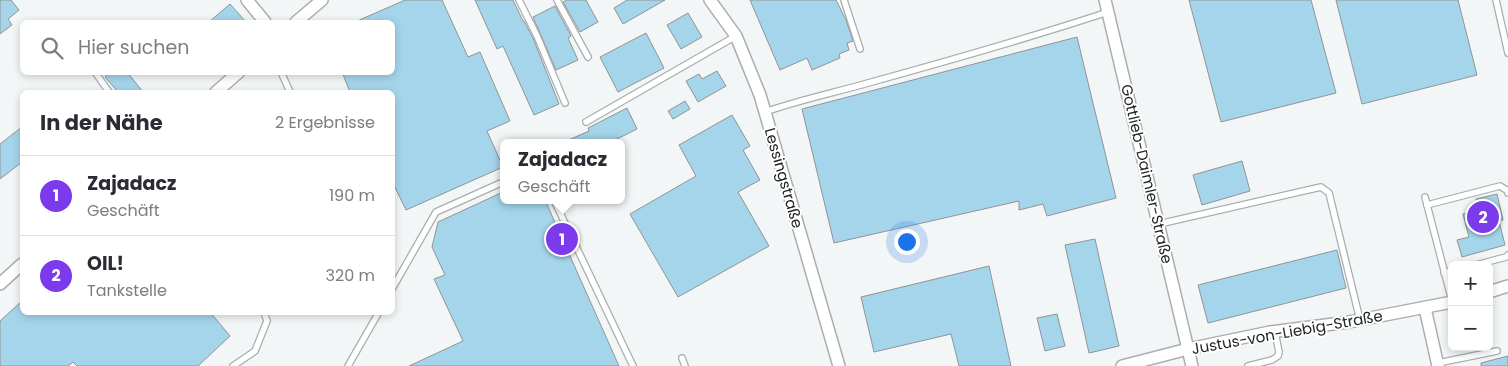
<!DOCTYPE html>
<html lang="de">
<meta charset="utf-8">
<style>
:root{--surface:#fff;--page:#f2f2f3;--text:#2b2b33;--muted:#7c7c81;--line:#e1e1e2;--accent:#7c3aed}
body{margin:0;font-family:Poppins,sans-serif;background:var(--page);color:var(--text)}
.controls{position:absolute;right:15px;bottom:15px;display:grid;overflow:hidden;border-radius:8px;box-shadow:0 2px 8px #0003}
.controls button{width:45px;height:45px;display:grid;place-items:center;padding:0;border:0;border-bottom:1px solid var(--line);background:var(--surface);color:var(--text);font:25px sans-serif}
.you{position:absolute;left:906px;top:241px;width:18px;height:18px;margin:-12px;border:4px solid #fff;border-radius:50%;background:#1a73e8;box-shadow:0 0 0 8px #1a73e833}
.badge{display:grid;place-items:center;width:32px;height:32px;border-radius:50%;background:var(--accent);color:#fff;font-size:16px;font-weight:700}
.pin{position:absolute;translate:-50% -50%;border:2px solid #fff;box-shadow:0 1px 5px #0006}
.popup{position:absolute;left:500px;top:139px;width:125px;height:65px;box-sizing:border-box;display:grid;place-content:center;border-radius:8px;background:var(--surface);filter:drop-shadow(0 1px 4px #0005);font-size:16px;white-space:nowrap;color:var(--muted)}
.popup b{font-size:19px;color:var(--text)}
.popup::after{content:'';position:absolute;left:50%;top:100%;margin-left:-10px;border:10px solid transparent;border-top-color:var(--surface)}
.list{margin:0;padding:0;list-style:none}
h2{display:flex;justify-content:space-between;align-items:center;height:65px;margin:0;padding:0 20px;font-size:21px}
h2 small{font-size:16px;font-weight:400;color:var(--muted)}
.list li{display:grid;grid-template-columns:32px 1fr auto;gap:15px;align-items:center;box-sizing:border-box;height:80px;padding:0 20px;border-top:1px solid var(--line)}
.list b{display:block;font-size:19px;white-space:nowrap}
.list p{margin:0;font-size:16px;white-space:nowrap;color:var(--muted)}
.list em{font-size:16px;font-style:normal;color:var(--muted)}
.icon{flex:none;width:28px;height:28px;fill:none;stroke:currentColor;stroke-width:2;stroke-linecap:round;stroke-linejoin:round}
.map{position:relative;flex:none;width:1508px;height:366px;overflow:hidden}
.search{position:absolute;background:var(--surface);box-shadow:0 2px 8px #0003;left:20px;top:20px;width:375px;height:55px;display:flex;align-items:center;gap:12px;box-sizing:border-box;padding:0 18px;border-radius:8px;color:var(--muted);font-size:19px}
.panel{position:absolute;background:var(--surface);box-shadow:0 2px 8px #0003;left:20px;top:90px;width:375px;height:225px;border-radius:8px}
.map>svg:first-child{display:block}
</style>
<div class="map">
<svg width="1508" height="366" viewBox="0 0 1508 366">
<rect width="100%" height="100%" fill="#f2f6f7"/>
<!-- building -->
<g fill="#a5d5eb" stroke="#909495">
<path d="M 0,0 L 11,0 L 19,10 L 8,19 L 12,25 L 0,34 Z"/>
<path d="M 405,0 L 442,0 L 468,57 L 480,52 L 510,121 L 487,131 L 503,167 L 406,210 L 392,181 L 392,92 L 350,92 L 342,72 L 392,72 L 392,22 L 355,22 Z"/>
<path d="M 475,0 L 513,0 L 523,21 L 524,21 L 533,38 L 559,104 L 534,115 L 503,46 L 497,49 Z"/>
<path d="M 567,0 L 586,0 L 598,22 L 580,32 L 563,2 Z"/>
<path d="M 627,0 L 665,0 L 623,24 L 614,8 Z"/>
<path d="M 750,0 L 836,0 L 846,20 L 853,41 L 847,43 L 849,50 L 839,54 L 840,58 L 812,70 L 807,58 L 780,70 Z"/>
<path d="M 1189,0 L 1311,0 L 1336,93 L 1221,122 Z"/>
<path d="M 1336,0 L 1458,0 L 1477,75 L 1362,104 Z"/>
<path d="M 230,4 L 246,22 L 209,22 Z"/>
<path d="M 555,6 L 571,36 L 568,38 L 578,60 L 556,70 L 533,17 Z"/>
<path d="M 688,13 L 702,37 L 681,49 L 667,25 Z"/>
<path d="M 646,33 L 664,68 L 618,92 L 600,57 Z"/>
<path d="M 1077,37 L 1116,198 L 1047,216 L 1043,204 L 1019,210 L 1019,201 L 834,243 L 802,109 Z"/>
<path d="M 717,71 L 726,86 L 698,102 L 686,81 L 699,74 L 702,79 Z"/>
<path d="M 110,72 L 127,72 L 143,92 L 118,92 L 105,77 Z"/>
<path d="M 685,101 L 690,109 L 673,119 L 668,111 Z"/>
<path d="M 627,108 L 637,129 L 609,143 L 562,143 L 589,131 L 588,128 Z"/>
<path d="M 732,115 L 750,146 L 743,150 L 760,180 L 738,192 L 769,246 L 678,297 L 630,214 L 696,176 L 679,145 Z"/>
<path d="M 22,127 L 22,162 L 0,179 L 0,144 Z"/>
<path d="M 1242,161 L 1250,191 L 1202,205 L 1193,175 Z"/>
<path d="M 503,192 L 503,200 L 545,200 L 619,366 L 409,366 L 463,341 L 434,279 L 445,275 L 432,247 L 438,222 Z"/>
<path d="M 1497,194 L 1503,220 L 1499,221 L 1505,245 L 1462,257 L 1457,240 L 1469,237 L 1463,214 L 1479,210 L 1476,199 Z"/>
<path d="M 1095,239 L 1119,346 L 1089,353 L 1065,245 Z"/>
<path d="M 1337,250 L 1346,288 L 1208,323 L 1198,285 Z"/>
<path d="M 989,266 L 1011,366 L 959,366 L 951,334 L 874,352 L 861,297 Z"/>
<path d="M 22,301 L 22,312 L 210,312 L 230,336 L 198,366 L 77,366 L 73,362 L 68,366 L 0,366 L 0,321 Z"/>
<path d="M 1057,314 L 1065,346 L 1045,351 L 1037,318 Z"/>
<path d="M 1508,356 L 1508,366 L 1481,366 L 1481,363 Z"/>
</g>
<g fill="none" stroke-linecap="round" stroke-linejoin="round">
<!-- lane casing -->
<g stroke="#aaaeaf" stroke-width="8">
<g id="lane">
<path d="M 519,0 L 537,36 L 565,103"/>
<path d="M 557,0 L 588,57"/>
<path d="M 844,0 L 860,49"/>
<path d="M 1496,0 L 1508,53"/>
<path d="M 95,72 L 109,92"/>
<path d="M 281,72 L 290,92"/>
<path d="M 765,112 C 799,100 833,93 868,83 C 948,61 1029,38 1108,12"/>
<path d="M 586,122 L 736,36"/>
<path d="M 1425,197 L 1452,301"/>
<path d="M 554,200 L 633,366"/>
<path d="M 1427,205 L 1500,186 L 1508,191 L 1508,193"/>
<path d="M 1159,224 L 1321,187 L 1329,193 L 1360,320"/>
<path d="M 1476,265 L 1506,257 L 1508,255"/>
<path d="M 1444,273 L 1452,271"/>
<path d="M 392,289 L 436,212 L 503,182"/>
<path d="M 682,358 L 685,366"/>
<path d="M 1438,363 L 1497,351"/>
<path d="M 233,366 L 255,351 L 267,321 L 264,312"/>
<path d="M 348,366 L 379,312"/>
<path d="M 1248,366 L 1272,360 L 1278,356 L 1279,352 L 1275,332"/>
</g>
</g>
<!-- street casing -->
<g stroke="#aaaeaf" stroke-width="14">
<g id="street">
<path d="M 247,0 L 265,22"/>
<path d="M 710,0 L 736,36 L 760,95 L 839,366"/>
<path d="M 1105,0 L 1192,366"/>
<path d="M 296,22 L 322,0"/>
<path d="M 216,92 L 239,72"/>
<path d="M 0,284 L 22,264"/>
<path d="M 1489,292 L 1508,286"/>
<path d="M 1425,308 L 1438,366"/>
<path d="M 1122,366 L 1188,349 L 1270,332 L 1349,322 L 1452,302"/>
</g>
</g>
<!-- lane -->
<use href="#lane" stroke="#fff" stroke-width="5.5"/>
<!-- street -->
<use href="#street" stroke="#fff" stroke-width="11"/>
</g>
<g text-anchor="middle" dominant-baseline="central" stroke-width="4" stroke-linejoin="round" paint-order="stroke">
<!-- street labels -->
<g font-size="15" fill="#222323" stroke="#fff">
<text transform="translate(1147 174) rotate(77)">Gottlieb-Daimler-Straße</text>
<text transform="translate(784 178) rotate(74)">Lessingstraße</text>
<text transform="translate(1287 332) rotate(-10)">Justus-von-Liebig-Straße</text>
</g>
</g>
</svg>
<div class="controls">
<button>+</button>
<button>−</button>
</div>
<div class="you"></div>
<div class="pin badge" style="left:562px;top:239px">1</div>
<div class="popup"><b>Zajadacz</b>Geschäft</div>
<div class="pin badge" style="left:1483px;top:217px">2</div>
<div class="search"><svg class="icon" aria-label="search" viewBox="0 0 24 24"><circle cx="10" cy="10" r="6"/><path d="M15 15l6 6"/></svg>Hier suchen</div>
<section class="panel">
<h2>In der Nähe<small>2 Ergebnisse</small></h2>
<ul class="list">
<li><span class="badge">1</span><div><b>Zajadacz</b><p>Geschäft</p></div><em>190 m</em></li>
<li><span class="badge">2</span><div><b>OIL!</b><p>Tankstelle</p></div><em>320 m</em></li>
</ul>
</section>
</div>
